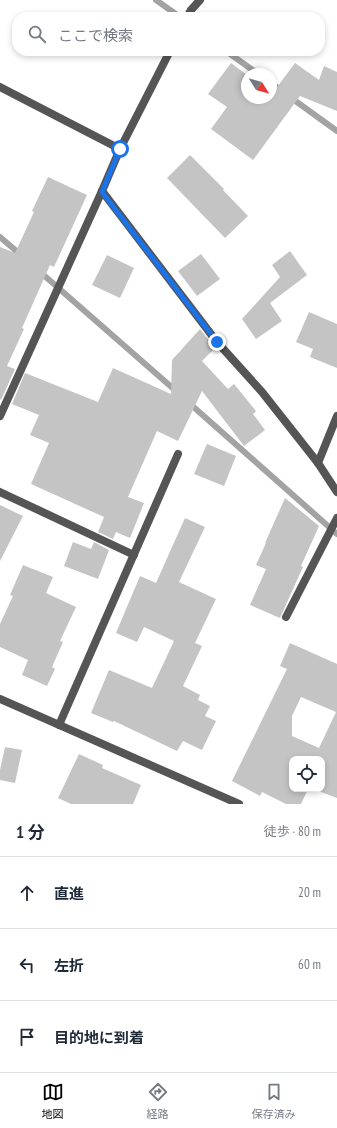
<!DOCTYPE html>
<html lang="ja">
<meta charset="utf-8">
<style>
:root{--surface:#fff;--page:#f2f2f3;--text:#1f2937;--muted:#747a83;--line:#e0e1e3;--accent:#000}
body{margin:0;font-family:"PT Sans Narrow","Noto Sans JP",sans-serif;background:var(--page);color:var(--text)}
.controls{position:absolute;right:12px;bottom:12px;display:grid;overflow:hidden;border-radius:8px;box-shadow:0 2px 6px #0003}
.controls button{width:36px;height:36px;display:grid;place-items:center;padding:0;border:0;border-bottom:1px solid var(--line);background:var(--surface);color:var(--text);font:20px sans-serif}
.compass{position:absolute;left:241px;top:68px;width:36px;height:36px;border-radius:50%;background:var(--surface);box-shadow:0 2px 6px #0003;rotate:127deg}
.stop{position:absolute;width:12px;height:12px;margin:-9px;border:3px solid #1a73e8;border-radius:50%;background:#fff}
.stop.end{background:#1a73e8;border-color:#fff;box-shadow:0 1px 4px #0008}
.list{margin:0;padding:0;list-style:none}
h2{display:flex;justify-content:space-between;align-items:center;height:52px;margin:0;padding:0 16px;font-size:17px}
h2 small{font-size:13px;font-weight:400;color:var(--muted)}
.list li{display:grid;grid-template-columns:26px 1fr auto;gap:12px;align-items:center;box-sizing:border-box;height:72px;padding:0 16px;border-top:1px solid var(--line)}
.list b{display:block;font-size:15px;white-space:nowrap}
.list em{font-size:13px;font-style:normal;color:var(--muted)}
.icon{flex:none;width:22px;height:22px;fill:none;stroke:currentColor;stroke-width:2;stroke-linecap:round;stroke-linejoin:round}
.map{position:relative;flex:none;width:337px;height:804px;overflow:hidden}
.search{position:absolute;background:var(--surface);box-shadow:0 2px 6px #0003;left:12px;right:12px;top:12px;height:44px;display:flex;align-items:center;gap:10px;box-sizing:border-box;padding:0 14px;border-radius:16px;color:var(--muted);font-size:15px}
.sheet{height:268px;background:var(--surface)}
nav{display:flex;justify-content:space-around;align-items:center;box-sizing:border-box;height:56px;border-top:1px solid var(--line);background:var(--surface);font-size:11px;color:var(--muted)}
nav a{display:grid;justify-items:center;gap:2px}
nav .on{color:var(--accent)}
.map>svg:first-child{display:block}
</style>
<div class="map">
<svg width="337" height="804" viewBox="0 0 337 804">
<rect width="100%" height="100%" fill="#fff"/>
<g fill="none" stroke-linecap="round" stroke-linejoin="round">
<!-- stream -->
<g stroke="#a3a3a3" stroke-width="6">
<path d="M 156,0 L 180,17"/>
<path d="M 226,51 L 258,74"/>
<path d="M 271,83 L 283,92"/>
<path d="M 290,97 L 337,131"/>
<path d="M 0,237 L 21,255"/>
<path d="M 39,271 L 176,391"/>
<path d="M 189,403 L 337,534"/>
</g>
</g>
<!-- building -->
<g fill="#c4c4c4" fill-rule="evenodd">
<path d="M 231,63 L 247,75 L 247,98 L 271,98 L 271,93 L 272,94 L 295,63 L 319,80 L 324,66 L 337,72 L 337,111 L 300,96 L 253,160 L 211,129 L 227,107 L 208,94 Z"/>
<path d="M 190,155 L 224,189 L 223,190 L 248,216 L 225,238 L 167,178 Z"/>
<path d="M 48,177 L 87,195 L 54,267 L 50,265 L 22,328 L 24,329 L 7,366 L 15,369 L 1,400 L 0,399 L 0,247 L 15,253 L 34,212 L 32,211 Z"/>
<path d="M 290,251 L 307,275 L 270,303 L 282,321 L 256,339 L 242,319 L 280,277 L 272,265 Z"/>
<path d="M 201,254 L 220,279 L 197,296 L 178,271 Z"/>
<path d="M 107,255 L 134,268 L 120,298 L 92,285 Z"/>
<path d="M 309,312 L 337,324 L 337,368 L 310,357 L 313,349 L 296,342 Z"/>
<path d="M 200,329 L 215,348 L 202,361 L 228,389 L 234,384 L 256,411 L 253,414 L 265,430 L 244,446 L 202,391 L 178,441 L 157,431 L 128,497 L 144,503 L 130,538 L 116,532 L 113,539 L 98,532 L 104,517 L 31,484 L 49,443 L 30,435 L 39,415 L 12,404 L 25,373 L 98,402 L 113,368 L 171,394 L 172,360 Z"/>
<path d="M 207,444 L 236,456 L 224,486 L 194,474 Z"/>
<path d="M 285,498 L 319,526 L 301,566 L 303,567 L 280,618 L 250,605 L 266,569 L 256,565 L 266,543 L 265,543 Z"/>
<path d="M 0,505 L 23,516 L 0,561 Z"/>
<path d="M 185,518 L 205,527 L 179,582 L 216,599 L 195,643 L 202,646 L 183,686 L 200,695 L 198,700 L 210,706 L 205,716 L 216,721 L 202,750 L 183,741 L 177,751 L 114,721 L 113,722 L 91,713 L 109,670 L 152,688 L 174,641 L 144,627 L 137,642 L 116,633 L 140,576 L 156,583 Z"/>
<path d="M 73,542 L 91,549 L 94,542 L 109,550 L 98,579 L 64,566 Z"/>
<path d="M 23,565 L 53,577 L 46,593 L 76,607 L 60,641 L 63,642 L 52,667 L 55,669 L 47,686 L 22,675 L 28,660 L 0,647 L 0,624 L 13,596 L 10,595 Z"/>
<path d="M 290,643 L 337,664 L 337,798 L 313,789 L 322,789 L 322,759 L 292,759 L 292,789 L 308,789 L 301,804 L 286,804 L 262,792 L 260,796 L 232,781 L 287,669 L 280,666 ZM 301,697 L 336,712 L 319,748 L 292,736 L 292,716 Z"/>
<path d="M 5,747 L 22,750 L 15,783 L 0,780 L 0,770 Z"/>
<path d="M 79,754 L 103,765 L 102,768 L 141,785 L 133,804 L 71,804 L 58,798 Z"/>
</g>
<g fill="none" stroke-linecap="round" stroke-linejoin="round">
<!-- street -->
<g stroke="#555" stroke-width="8">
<path d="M 187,17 L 191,10 L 200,0"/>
<path d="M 0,87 L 120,149"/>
<path d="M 102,191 L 217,342 L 262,392 L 318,463 L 337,492"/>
<path d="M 0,416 L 102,191 L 120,149 L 170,51"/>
<path d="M 318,463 L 337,416"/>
<path d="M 0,492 L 134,555"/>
<path d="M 286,617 L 337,518"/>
<path d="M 0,699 L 239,804"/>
<path d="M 59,725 L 178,454"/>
</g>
</g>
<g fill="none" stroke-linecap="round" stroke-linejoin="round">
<!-- route -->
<path stroke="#1a73e8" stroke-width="5" d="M 120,149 L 102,192 L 217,342"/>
</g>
</svg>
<div class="controls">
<button><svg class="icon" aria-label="locate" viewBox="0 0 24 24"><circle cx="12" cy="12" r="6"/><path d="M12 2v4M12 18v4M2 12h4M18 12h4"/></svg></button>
</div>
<svg class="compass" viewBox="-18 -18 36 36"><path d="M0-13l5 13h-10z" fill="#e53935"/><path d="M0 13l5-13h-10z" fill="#747a83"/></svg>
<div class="stop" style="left:120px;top:149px"></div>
<div class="stop end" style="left:217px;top:342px"></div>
<div class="search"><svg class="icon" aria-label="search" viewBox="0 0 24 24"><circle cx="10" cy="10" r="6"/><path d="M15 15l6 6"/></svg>ここで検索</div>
</div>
<section class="sheet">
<h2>1 分<small>徒歩 · 80 m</small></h2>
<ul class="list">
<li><svg class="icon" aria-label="ahead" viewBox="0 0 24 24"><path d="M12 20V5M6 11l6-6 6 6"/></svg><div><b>直進</b></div><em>20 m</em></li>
<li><svg class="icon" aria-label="left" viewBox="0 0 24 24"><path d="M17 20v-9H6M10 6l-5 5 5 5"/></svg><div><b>左折</b></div><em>60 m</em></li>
<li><svg class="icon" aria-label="arrive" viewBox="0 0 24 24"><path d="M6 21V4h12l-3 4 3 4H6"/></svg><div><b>目的地に到着</b></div></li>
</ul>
</section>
<nav>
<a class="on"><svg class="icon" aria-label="map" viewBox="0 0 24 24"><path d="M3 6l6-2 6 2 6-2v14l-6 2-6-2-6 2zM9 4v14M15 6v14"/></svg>地図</a>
<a><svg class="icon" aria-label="directions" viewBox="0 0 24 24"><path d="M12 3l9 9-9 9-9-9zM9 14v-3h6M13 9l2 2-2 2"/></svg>経路</a>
<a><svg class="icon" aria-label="saved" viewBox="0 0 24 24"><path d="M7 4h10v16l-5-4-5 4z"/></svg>保存済み</a>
</nav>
